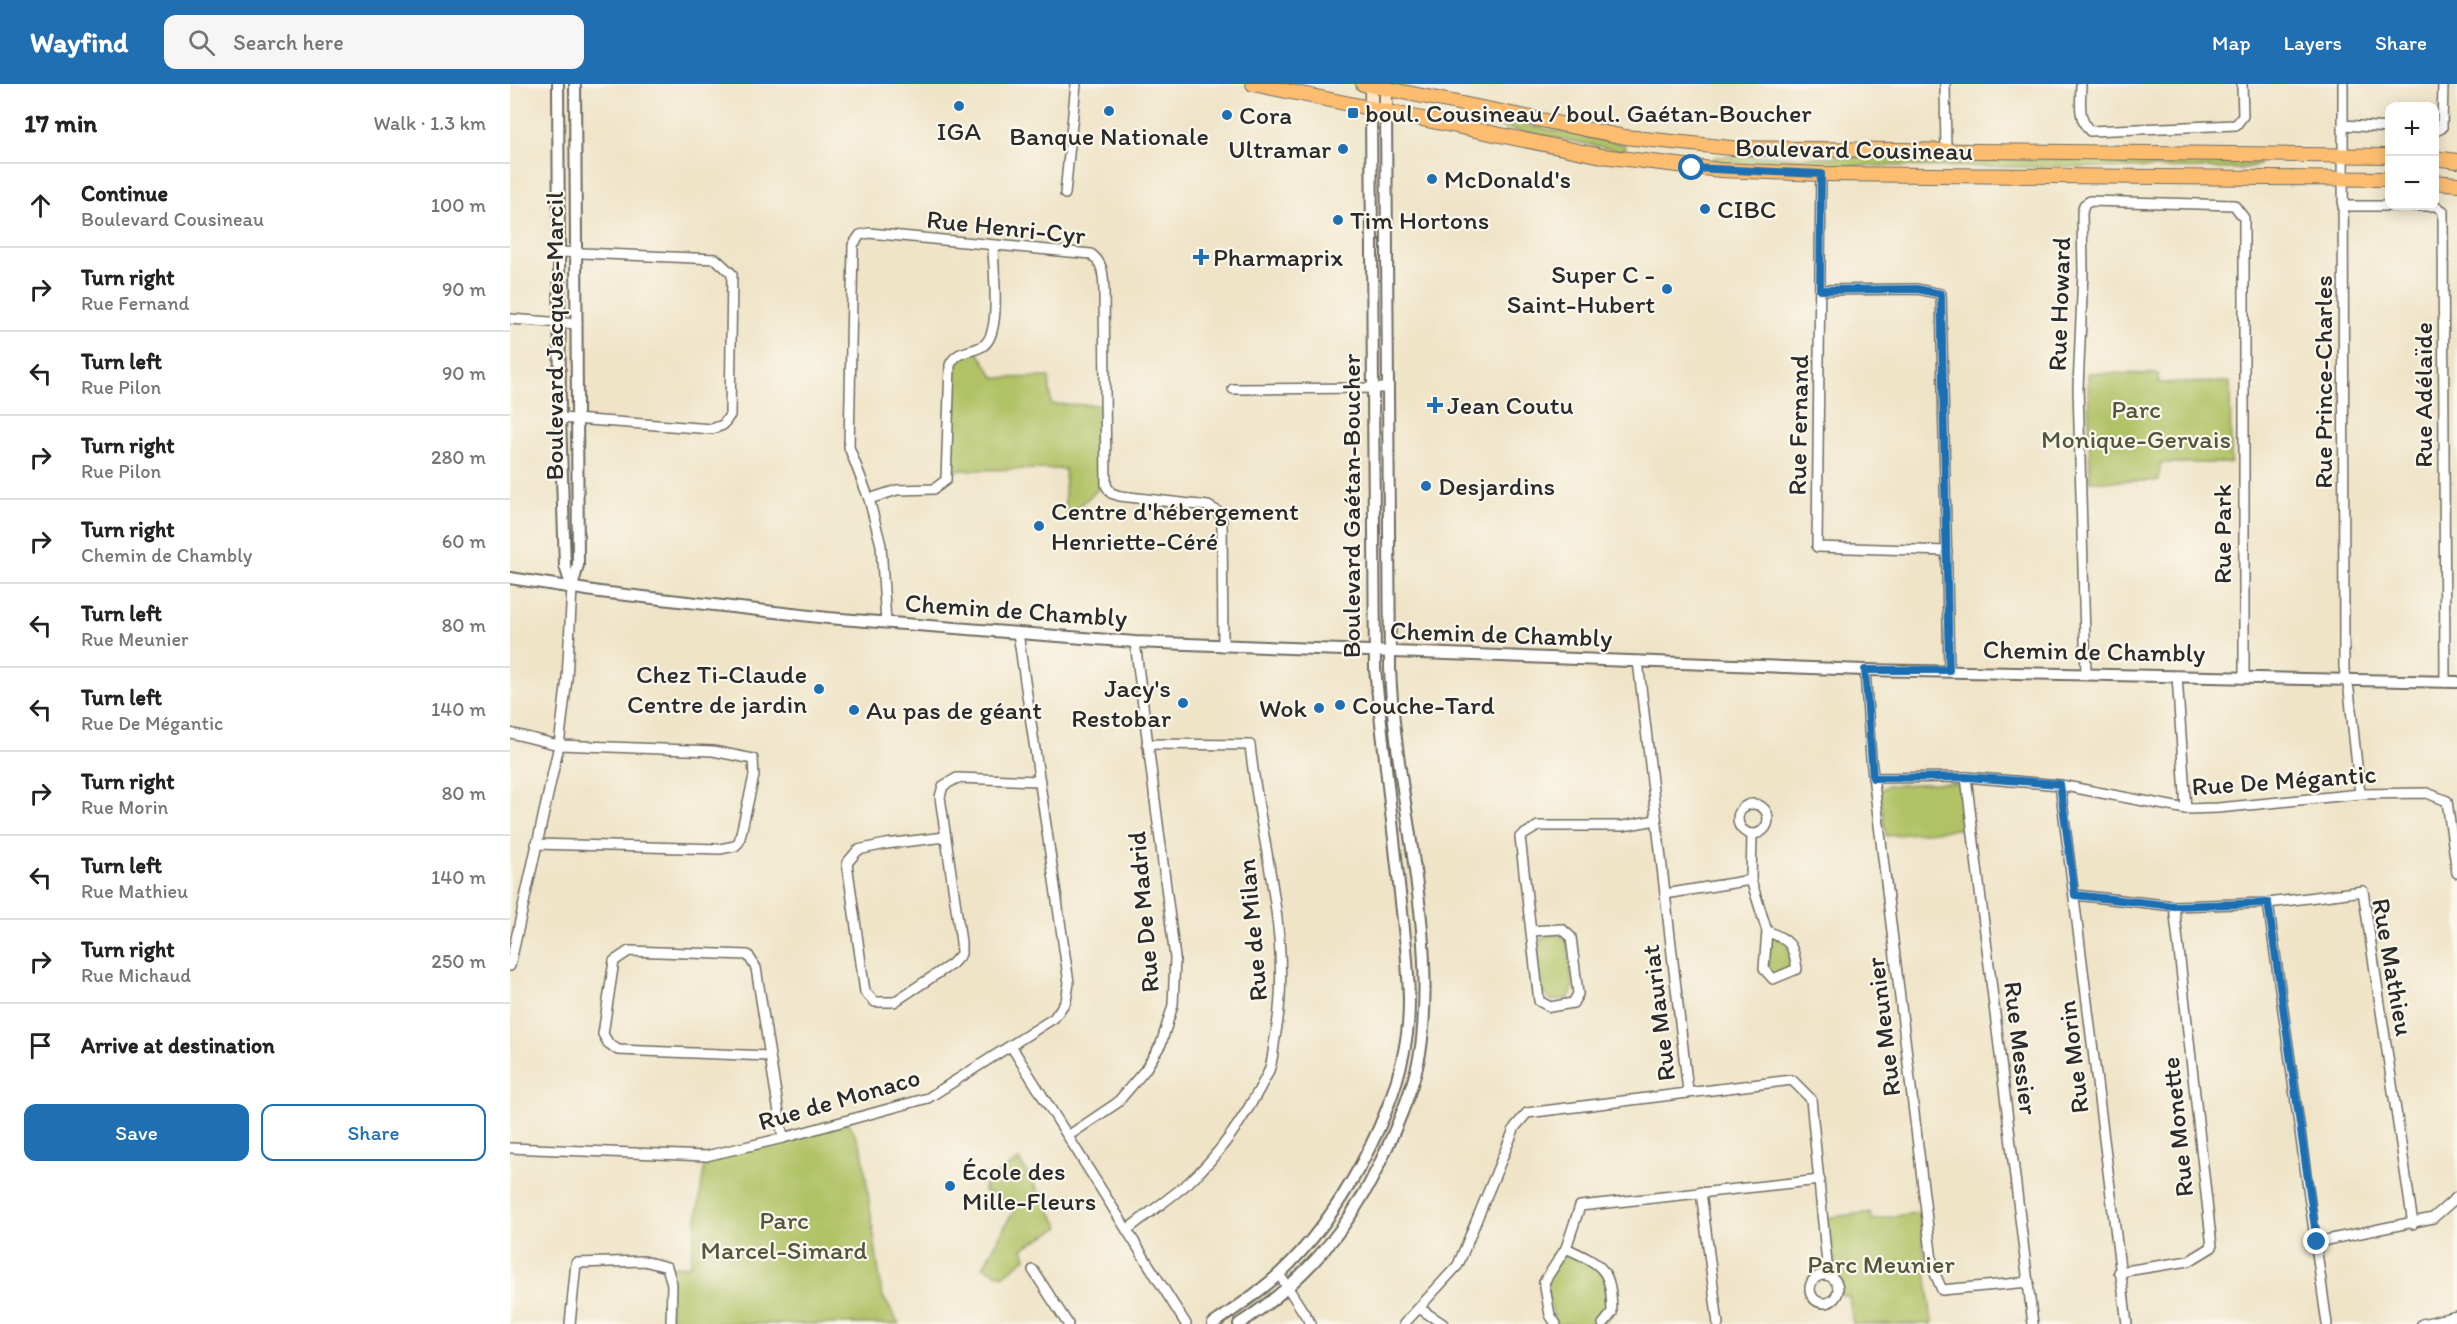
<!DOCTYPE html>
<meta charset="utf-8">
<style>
:root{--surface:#fff;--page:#f6f6f6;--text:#222;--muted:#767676;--line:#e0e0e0;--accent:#1f6fb2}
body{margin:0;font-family:Itim,sans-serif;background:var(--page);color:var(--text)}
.controls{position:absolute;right:18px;top:18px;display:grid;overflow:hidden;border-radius:12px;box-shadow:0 3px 15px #0003}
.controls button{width:54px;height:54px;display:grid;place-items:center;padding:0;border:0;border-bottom:2px solid var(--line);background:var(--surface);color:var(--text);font:30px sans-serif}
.stop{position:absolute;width:18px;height:18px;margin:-14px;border:4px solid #1f6fb2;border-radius:50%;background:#fff}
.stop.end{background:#1f6fb2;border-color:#fff;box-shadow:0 2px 6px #0008}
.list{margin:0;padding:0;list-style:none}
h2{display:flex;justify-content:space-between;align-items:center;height:78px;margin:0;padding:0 24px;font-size:26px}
h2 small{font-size:20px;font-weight:400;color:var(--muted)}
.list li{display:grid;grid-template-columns:39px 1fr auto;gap:18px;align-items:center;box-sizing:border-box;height:84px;padding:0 24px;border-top:2px solid var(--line)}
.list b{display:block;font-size:22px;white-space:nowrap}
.list p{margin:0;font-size:20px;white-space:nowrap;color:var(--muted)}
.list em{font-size:20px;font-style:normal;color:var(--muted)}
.actions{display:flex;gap:12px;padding:18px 24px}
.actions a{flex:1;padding:14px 0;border:2px solid var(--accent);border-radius:12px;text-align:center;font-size:21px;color:var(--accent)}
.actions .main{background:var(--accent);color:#fff}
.icon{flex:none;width:33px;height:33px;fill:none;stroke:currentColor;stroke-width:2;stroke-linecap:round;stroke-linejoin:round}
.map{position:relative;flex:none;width:1947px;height:1240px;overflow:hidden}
header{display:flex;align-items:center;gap:36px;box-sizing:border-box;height:84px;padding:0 30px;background:var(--accent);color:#fff}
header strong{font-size:28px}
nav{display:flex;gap:33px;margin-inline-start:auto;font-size:21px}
.search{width:420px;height:54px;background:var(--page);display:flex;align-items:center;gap:15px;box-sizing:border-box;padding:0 21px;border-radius:12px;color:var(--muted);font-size:22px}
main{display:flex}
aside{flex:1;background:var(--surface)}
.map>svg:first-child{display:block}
</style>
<header>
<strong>Wayfind</strong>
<div class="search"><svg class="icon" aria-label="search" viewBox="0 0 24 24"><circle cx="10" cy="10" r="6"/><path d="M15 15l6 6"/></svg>Search here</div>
<nav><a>Map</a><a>Layers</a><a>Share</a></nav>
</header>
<main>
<aside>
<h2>17 min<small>Walk · 1.3 km</small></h2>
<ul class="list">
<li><svg class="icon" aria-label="ahead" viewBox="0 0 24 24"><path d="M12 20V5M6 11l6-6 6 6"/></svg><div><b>Continue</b><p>Boulevard Cousineau</p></div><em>100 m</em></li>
<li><svg class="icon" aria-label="right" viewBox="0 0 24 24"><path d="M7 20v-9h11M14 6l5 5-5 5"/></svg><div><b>Turn right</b><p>Rue Fernand</p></div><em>90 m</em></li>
<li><svg class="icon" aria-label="left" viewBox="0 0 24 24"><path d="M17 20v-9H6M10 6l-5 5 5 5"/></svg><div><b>Turn left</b><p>Rue Pilon</p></div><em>90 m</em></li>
<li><svg class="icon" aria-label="right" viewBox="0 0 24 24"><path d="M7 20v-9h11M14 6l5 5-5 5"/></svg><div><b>Turn right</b><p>Rue Pilon</p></div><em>280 m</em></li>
<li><svg class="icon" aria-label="right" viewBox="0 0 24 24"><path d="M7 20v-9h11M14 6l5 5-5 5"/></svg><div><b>Turn right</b><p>Chemin de Chambly</p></div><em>60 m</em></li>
<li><svg class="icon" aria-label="left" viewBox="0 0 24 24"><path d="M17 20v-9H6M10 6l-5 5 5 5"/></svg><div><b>Turn left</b><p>Rue Meunier</p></div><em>80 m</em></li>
<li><svg class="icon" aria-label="left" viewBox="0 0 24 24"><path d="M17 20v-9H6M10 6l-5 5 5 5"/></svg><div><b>Turn left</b><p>Rue De Mégantic</p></div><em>140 m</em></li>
<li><svg class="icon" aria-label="right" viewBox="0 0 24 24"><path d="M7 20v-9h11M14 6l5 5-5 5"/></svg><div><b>Turn right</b><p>Rue Morin</p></div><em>80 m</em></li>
<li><svg class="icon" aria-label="left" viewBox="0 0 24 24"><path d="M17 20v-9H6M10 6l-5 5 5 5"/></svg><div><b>Turn left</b><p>Rue Mathieu</p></div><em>140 m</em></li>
<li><svg class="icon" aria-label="right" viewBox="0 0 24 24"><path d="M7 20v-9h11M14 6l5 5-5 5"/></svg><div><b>Turn right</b><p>Rue Michaud</p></div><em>250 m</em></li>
<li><svg class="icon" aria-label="arrive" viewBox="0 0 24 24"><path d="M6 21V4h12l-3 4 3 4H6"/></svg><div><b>Arrive at destination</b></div></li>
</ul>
<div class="actions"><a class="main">Save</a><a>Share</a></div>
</aside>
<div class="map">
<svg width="1947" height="1240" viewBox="0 0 1947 1240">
<rect width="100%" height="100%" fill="#fbf7ec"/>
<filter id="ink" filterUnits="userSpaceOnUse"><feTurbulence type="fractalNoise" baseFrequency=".0167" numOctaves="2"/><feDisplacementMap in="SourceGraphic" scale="12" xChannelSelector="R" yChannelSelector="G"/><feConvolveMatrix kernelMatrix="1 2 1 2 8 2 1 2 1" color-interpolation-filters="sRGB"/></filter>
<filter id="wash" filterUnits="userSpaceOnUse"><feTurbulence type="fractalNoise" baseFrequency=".008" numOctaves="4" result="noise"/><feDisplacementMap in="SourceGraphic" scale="24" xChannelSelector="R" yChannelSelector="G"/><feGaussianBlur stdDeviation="1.35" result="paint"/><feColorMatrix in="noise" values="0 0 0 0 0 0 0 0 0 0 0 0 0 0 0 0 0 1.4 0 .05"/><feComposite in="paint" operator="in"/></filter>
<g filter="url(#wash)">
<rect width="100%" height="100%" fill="#efe4c7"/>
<!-- green -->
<g fill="#b1c266" stroke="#6e7648" stroke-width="1.5">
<path d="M 972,36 L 996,37 L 1114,60 L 1116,64 L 1112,67 L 990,43 L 972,39 Z"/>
<path d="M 1222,72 L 1749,78 L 1749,81 L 1729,85 L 1665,84 L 1264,81 L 1204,78 L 1204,73 Z"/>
<path d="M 467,267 L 485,294 L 539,293 L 541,320 L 590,321 L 593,401 L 564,427 L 555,427 L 555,385 L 441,386 L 445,273 Z"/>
<path d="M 1578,289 L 1648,290 L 1649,299 L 1720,298 L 1721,379 L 1650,379 L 1649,397 L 1580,397 Z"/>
<path d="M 1423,699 L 1446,699 L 1452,703 L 1457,744 L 1376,752 L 1370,707 L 1376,702 Z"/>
<path d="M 1048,850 L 1057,857 L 1063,904 L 1059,914 L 1042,917 L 1033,909 L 1027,862 L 1034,852 Z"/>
<path d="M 1259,851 L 1276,857 L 1284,884 L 1263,892 L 1258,884 Z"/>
<path d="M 338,1037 L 352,1065 L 372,1211 L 389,1240 L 161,1240 L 157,1183 L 180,1181 L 196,1072 Z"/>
<path d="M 509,1076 L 550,1143 L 513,1164 L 516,1174 L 493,1192 L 473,1183 L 506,1122 L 474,1107 L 475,1098 Z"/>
<path d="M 1360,1128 L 1362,1136 L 1410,1128 L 1422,1240 L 1343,1240 L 1339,1212 L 1331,1211 L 1317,1134 Z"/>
<path d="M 1056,1164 L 1091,1181 L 1102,1229 L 1093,1240 L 1046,1240 L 1034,1198 Z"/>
</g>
</g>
<g filter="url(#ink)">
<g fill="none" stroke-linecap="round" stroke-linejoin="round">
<!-- minor casing -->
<g stroke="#706c62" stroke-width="12">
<g id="minor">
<path d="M 1435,0 L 1436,68"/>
<path d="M 1571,0 C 1571,16 1567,35 1580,47 L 1726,41 L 1733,32 L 1732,0"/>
<path d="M 1833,0 L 1834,584 L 1839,606 L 1850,710"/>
<path d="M 1833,41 L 1880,44"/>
<path d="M 1924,48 L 1932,44 L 1933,0"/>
<path d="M 1311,90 L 1307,463 L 1437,467"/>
<path d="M 555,110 L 566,0"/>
<path d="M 1833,122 L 1926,122 L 1933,127 L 1935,598"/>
<path d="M 50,168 L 206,175 L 222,190 L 220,331 L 213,341 L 202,345 L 50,334"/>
<path d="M 1310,206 L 1407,205 L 1431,210 L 1439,586"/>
<path d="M 0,235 L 67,240"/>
<path d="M 723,305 L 878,304"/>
<path d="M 359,415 L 387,406 L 424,405 L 436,396 L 440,281 C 447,265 461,270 474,261 C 492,248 483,183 483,162"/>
<path d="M 376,539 L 371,461 L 359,415 L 339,363 L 343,161 L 350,151 L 359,149 L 581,170 C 594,180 593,191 594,206 L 596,401 L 601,409 L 610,412 L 698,422 L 707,427 L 712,435 L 713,562"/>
<path d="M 1128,577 L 1178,1007"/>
<path d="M 1355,586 L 1361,675 L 1423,1185 L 1432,1206 L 1519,1198"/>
<path d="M 1576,590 L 1568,304 L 1573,188 L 1572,129 L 1574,121 L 1580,117 L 1724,121 L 1734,134 L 1734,593"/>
<path d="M 1667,592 L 1676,725"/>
<path d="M 0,649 L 49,661 L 203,667 L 243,675 L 244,692 L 229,758 L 225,762 L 210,765 L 26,760"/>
<path d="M 1456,693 L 1523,1240"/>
<path d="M 1363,694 L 1456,693 L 1550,701 L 1676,725 L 1708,724 L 1850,710 L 1917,709 L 1937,717 L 1947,789"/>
<path d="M 1550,701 L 1617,1240"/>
<circle cx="1243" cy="735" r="15"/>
<path d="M 1242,750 L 1241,796 L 1257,847 L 1254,885 L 1263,895 L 1287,885 C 1283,860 1281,857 1257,847"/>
<path d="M 435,753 L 376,760 L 348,766 L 337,779 L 355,908 L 365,918 L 384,918 L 442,880 L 451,870 L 451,858 L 430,713 L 433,702 L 447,694 L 530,697"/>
<path d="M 1155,810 L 1241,796"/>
<path d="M 1565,811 L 1664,822 L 1758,819 L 1853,807 L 1903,1140"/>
<path d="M 1758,819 L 1817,1240"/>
<path d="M 1021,847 L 1052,845 L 1061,853 L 1068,910 L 1063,919 L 1040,923 L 1029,917 L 1010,753 L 1028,742 L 1113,742 L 1146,736"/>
<path d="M 0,882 L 49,661 L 57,595 L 62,504"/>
<path d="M 501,962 L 676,1240"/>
<path d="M 259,972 L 108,966 L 98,959 L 93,950 L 104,877 L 119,867 L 238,871 L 246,884 L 273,1054"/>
<path d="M 558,1052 L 607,1019 L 635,986 L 651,960 L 663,921 L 665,874 L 625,558"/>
<path d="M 0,1064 L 196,1072 L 273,1054 L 418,1014 L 544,934 L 556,917 L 559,899 L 508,549"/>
<path d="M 1191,1108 L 1208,1240"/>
<path d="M 617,1146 C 637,1130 658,1116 678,1099 C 711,1070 738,1028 758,989 C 763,979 763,965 765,954 C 784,856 750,758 740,661 L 637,660"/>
<path d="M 1807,1158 L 1923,1134 L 1947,1113"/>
<path d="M 1056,1164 C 1094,1182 1101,1184 1102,1229 L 1093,1240"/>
<path d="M 523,1186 L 558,1240"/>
<path d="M 1609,1188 L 1679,1177 L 1702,1163 L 1664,822"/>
<path d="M 769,1190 L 801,1240"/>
<circle cx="1314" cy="1205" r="14"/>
<path d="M 909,1224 L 933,1240"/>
<path d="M 60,1240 L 66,1179 L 134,1177 L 157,1183 L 162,1200 L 161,1240"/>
<path d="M 894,1240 L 948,1181 L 1005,1043 L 1017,1029 L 1282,996 L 1301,1015 L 1318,1190"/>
<path d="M 1046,1240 L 1040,1231 L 1034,1198 L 1056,1164 L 1070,1122 L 1310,1096"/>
<path d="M 1912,1240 L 1947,1232"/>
</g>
</g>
<!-- tertiary casing -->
<g stroke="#706c62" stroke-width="14">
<g id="tertiary">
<path d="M 48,0 L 50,334 L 55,482 L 62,504"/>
<path d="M 0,494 L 90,508 L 318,534 L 625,558 L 1355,586 L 1947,598"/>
<path d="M 62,503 L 68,481 L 65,0"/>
<path d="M 703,1240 C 725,1225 748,1209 768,1191 C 829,1135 886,1031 897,950 C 901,921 898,892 896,863 L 865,585 L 861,24"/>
<path d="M 729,1240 C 789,1201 837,1148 868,1083 C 886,1045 908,996 912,955 C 925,831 885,708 880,585 L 876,27"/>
</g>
</g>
<!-- secondary casing -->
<g stroke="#706c62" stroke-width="15">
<g id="secondary">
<path d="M 876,0 L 876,27"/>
<path d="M 861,24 L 861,0"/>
</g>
</g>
<!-- primary casing -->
<g stroke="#706c62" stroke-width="16">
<g id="primary">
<path d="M 743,0 L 1092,72 L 1210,86 L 1311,90 L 1880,95"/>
<path d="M 853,0 L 1115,53 L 1221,64 L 1880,72"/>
<path d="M 1924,74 L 1947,77"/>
<path d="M 1924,98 L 1947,100"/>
</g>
</g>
<!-- minor -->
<use href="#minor" stroke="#fff" stroke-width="9"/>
<!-- tertiary -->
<use href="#tertiary" stroke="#fff" stroke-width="10"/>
<!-- secondary -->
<use href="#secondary" stroke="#fee5c5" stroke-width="12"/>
<!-- primary -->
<use href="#primary" stroke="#fcbd6f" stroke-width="14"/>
</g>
</g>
<g fill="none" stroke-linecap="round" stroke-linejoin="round" filter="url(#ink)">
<!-- route -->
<path stroke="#1f6fb2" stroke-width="8" d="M 1182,84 L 1311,90 L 1310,206 L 1407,205 L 1431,210 L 1439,586 L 1355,586 L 1363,694 L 1456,693 L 1550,700 L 1565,811 L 1664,822 L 1758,819 L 1807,1158"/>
</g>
<!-- markers -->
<g fill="#1f6fb2" stroke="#fbf7ec" stroke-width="2">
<circle cx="449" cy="22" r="6"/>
<circle cx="599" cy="27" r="6"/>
<rect x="837" y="23" width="12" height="12" rx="3"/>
<circle cx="717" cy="31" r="6"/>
<circle cx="833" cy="65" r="6"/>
<circle cx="922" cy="95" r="6"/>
<circle cx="1195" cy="125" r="6"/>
<circle cx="828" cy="136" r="6"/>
<path d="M688 164h6v6h6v6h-6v6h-6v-6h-6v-6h6z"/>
<circle cx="1157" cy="205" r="6"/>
<path d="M922 312h6v6h6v6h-6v6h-6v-6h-6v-6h6z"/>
<circle cx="916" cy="402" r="6"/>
<circle cx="529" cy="442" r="6"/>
<circle cx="309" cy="605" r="6"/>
<circle cx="673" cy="619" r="6"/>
<circle cx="830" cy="621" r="6"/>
<circle cx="809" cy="624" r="6"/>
<circle cx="344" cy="626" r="6"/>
<circle cx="440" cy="1102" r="6"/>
</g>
<g text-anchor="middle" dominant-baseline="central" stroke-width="4.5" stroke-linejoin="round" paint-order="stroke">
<!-- poi labels -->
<g font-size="26" fill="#2b2b2b" stroke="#fbf7ec" text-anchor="start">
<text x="855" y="29">boul. Cousineau / boul. Gaétan-Boucher</text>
<text x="729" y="31">Cora</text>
<text x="449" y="47" text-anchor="middle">IGA</text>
<text x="599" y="52" text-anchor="middle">Banque Nationale</text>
<text x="821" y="65" text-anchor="end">Ultramar</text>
<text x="934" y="95">McDonald's</text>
<text x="1207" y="125">CIBC</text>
<text x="840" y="136">Tim Hortons</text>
<text x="703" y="173">Pharmaprix</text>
<text x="1145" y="190" text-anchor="end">Super C -<tspan x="1145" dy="30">Saint-Hubert</tspan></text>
<text x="937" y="321">Jean Coutu</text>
<text x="928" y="402">Desjardins</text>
<text x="541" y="427">Centre d'hébergement<tspan x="541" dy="30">Henriette-Céré</tspan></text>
<text x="297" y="590" text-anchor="end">Chez Ti-Claude<tspan x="297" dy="30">Centre de jardin</tspan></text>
<text x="661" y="604" text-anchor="end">Jacy's<tspan x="661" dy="30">Restobar</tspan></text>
<text x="842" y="621">Couche-Tard</text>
<text x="797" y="624" text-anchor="end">Wok</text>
<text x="356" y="626">Au pas de géant</text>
<text x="452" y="1087">École des<tspan x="452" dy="30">Mille-Fleurs</tspan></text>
</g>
<!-- street labels -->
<g font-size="26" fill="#2b2b2b" stroke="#fbf7ec">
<text transform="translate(1344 65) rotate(1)">Boulevard Cousineau</text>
<text transform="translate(496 143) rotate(6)">Rue Henri-Cyr</text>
<text transform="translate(1549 220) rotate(-88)">Rue Howard</text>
<text transform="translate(44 252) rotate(-90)">Boulevard Jacques-Marcil</text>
<text transform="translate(1813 298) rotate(-90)">Rue Prince-Charles</text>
<text transform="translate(1913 311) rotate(-90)">Rue Adélaïde</text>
<text transform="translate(1288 341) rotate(-89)">Rue Fernand</text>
<text transform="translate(841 422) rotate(-90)">Boulevard Gaétan-Boucher</text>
<text transform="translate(1712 450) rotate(-90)">Rue Park</text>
<text transform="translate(506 526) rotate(4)">Chemin de Chambly</text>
<text transform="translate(991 550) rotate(2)">Chemin de Chambly</text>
<text transform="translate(1584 567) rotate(1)">Chemin de Chambly</text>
<text transform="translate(1774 696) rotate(-4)">Rue De Mégantic</text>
<text transform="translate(633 828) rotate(-95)">Rue De Madrid</text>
<text transform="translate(742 846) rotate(-95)">Rue de Milan</text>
<text transform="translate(1883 883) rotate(80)">Rue Mathieu</text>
<text transform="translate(1148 929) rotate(-97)">Rue Mauriat</text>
<text transform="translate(1373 943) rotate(-97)">Rue Meunier</text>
<text transform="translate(1511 964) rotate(83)">Rue Messier</text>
<text transform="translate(1563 973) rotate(-97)">Rue Morin</text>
<text transform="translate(329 1015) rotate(-16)">Rue de Monaco</text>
<text transform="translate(1667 1043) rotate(-96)">Rue Monette</text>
</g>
<!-- park labels -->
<g font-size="26" fill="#53583d" stroke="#fbf7ec">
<text x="1626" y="325">Parc<tspan x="1626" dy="30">Monique-Gervais</tspan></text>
<text x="274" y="1136">Parc<tspan x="274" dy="30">Marcel-Simard</tspan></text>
<text x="1371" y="1180">Parc Meunier</text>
</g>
</g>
</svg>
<div class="controls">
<button>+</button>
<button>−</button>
</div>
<div class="stop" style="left:1182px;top:84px"></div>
<div class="stop end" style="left:1807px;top:1158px"></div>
</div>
</main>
